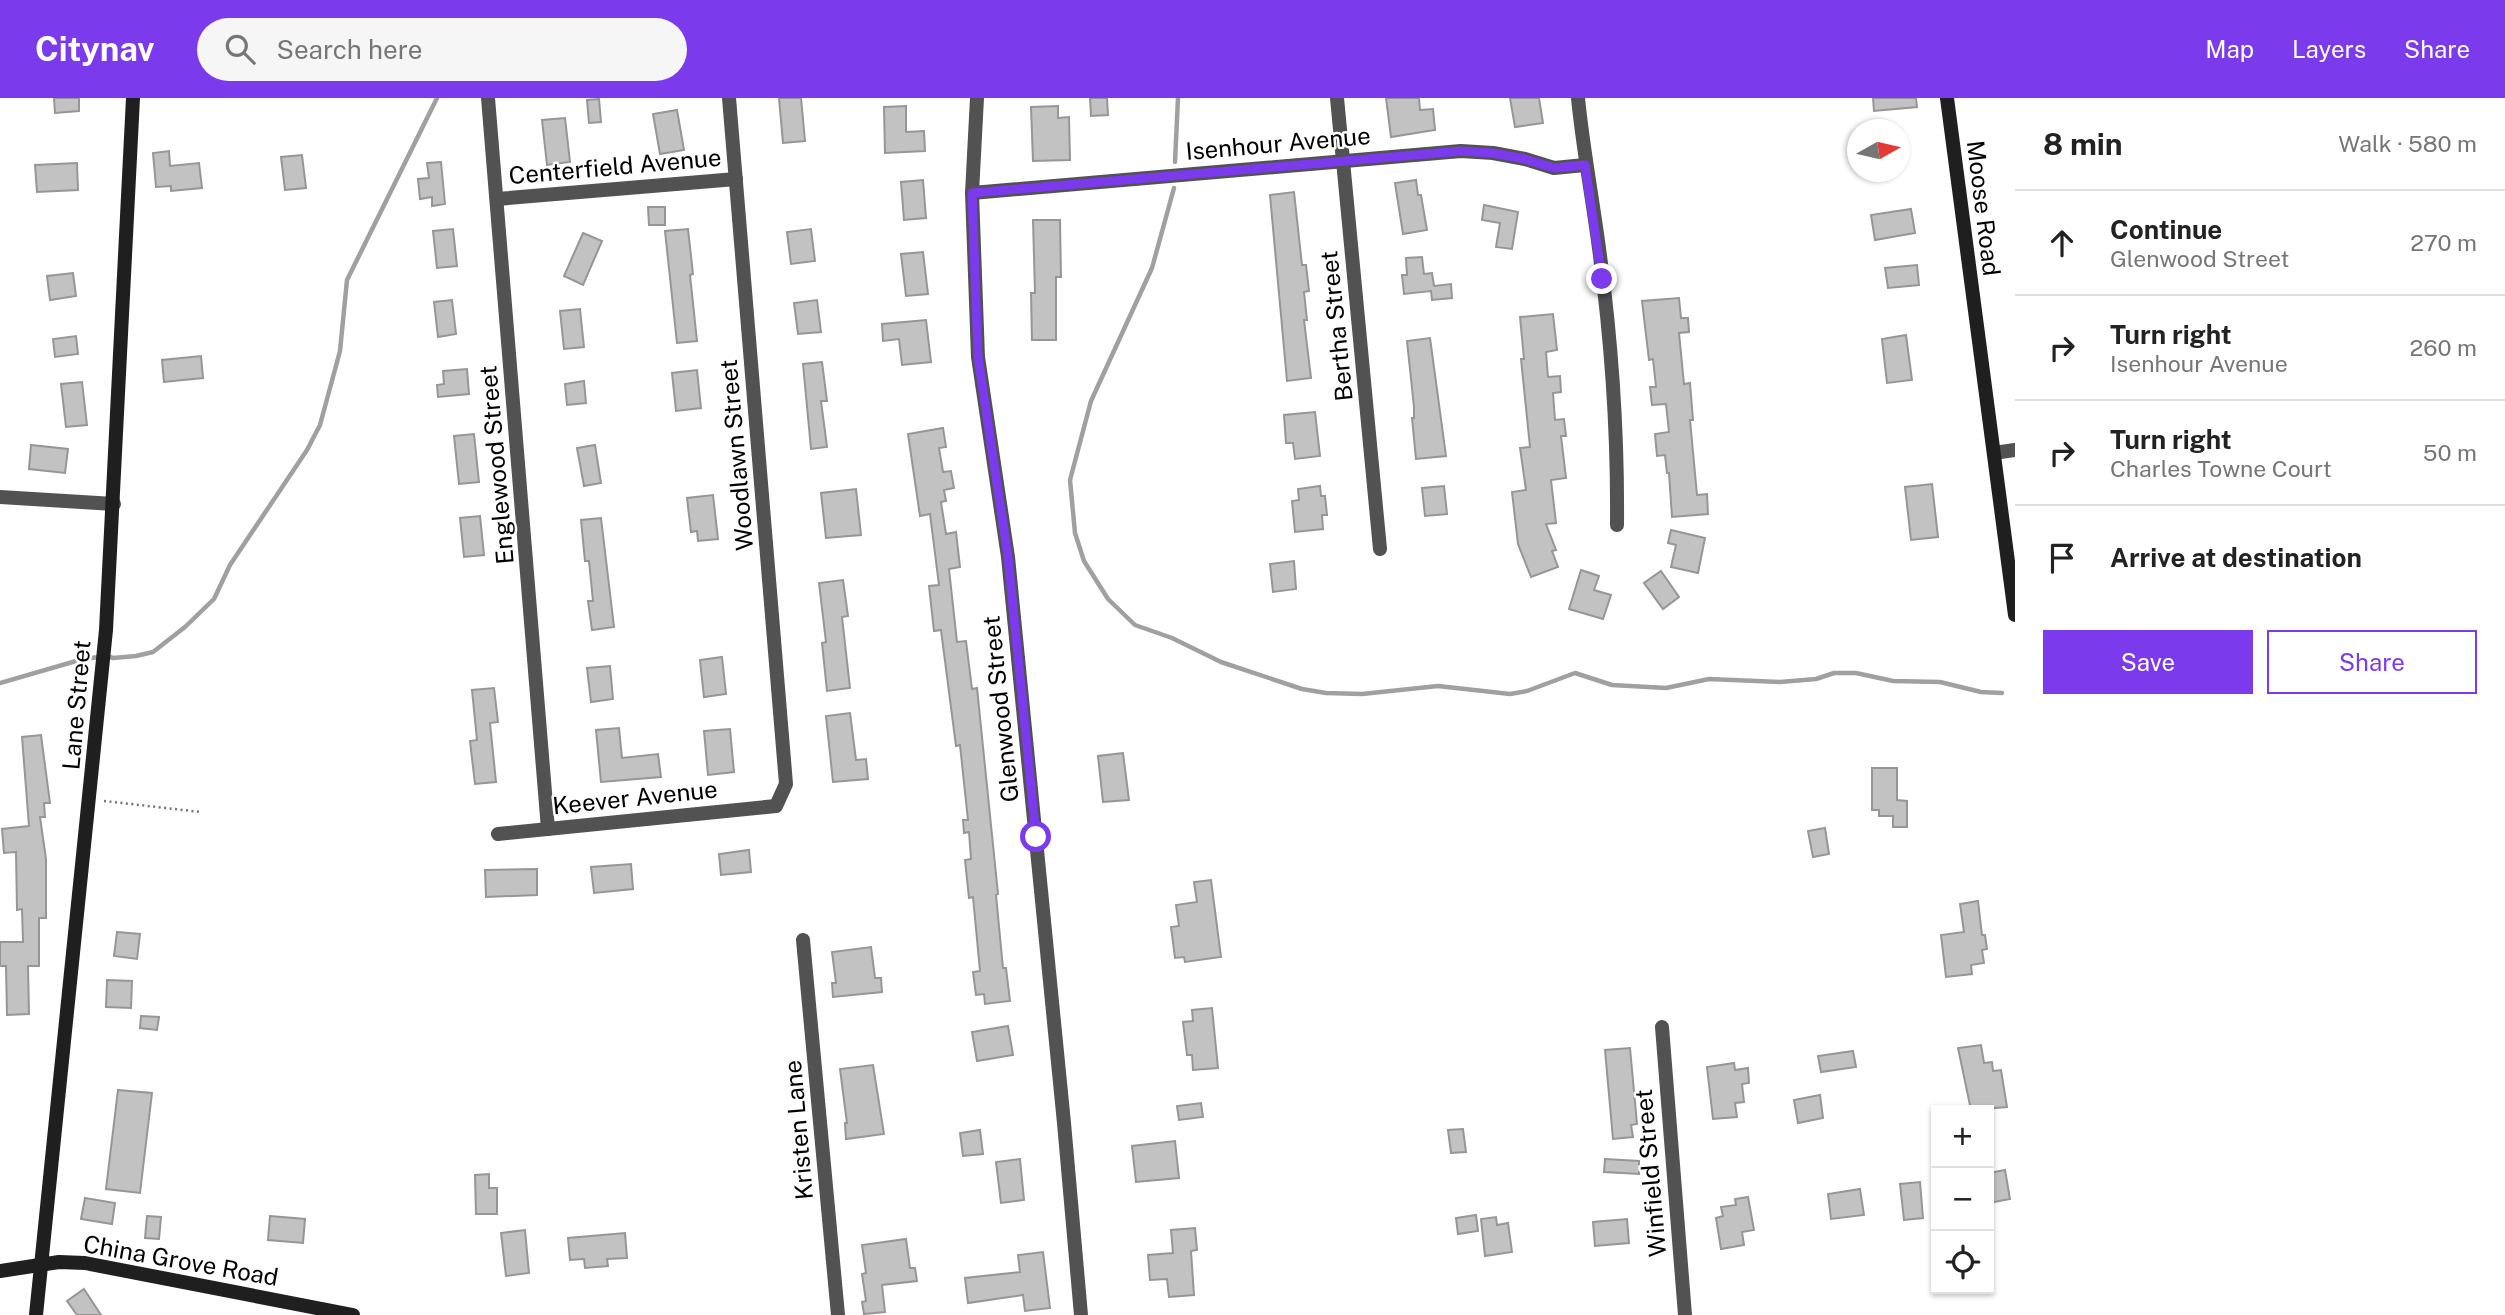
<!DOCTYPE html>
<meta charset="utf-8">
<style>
:root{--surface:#fff;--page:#f6f6f6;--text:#222;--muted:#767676;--line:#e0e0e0;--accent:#7c3aed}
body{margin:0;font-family:"Public Sans",sans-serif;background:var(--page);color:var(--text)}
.controls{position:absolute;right:21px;bottom:21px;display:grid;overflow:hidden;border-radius:0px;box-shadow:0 2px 5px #0004}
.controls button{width:63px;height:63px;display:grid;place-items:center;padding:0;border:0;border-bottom:2px solid var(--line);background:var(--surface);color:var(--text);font:35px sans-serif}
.compass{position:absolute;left:1847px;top:21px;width:63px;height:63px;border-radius:50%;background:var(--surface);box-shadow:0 2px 5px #0004;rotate:82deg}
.stop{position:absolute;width:21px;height:21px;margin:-16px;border:5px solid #7c3aed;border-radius:50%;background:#fff}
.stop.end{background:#7c3aed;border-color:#fff;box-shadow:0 2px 7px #0008}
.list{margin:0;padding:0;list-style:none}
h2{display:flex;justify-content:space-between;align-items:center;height:91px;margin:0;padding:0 28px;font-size:30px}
h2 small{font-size:23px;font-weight:400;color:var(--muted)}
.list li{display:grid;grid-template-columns:46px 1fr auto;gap:21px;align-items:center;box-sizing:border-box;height:105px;padding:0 28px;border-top:2px solid var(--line)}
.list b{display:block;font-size:26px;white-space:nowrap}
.list p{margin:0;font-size:23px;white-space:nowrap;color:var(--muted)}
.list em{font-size:23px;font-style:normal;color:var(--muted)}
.actions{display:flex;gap:14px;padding:21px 28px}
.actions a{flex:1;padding:16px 0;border:2px solid var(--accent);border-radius:0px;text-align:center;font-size:24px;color:var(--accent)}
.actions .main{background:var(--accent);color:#fff}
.icon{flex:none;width:38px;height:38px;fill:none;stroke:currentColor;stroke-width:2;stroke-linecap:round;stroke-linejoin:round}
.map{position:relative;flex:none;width:2015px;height:1217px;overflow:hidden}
header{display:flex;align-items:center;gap:42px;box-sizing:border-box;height:98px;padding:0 35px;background:var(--accent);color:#fff}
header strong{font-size:33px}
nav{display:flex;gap:38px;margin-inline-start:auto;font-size:24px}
.search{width:490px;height:63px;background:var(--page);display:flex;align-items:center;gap:18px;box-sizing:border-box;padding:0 24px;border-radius:38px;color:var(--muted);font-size:26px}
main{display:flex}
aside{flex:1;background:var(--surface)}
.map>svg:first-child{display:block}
</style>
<header>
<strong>Citynav</strong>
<div class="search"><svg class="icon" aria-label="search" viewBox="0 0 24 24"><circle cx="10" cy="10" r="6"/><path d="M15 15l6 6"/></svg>Search here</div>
<nav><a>Map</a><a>Layers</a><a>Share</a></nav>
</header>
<main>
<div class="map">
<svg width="2015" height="1217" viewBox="0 0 2015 1217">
<rect width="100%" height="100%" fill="#fff"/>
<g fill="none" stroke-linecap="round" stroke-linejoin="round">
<!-- stream -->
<g stroke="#a0a0a0" stroke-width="4.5">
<path d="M 1175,64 L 1178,0"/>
<path d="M 1174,90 L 1152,170 L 1091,303 L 1070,382 L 1075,435 L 1084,463 L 1108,501 L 1135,527 L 1172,540 L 1221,564 L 1302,591 L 1326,595 L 1362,596 L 1438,588 L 1510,596 L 1527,593 L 1575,575 L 1612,587 L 1666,590 L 1709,581 L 1780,584 L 1816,581 L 1834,575 L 1856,575 L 1893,583 L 1940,584 L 1981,594 L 2002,595"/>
<path d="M 0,585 L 83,561 L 107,558 L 113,560 L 136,558 L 153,554 L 185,529 L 214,501 L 230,467 L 307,352 L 320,327 L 340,253 L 347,182 L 437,0"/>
</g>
</g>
<!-- building -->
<g fill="#c2c2c2" stroke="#969696" stroke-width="2">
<path d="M 54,0 L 79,0 L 79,13 L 55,15 Z"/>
<path d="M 779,0 L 801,0 L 805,43 L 783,45 Z"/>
<path d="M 1090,0 L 1107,0 L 1108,17 L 1091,18 Z"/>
<path d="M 1386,0 L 1419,0 L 1420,12 L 1433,11 L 1435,32 L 1391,39 Z"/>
<path d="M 1510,0 L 1539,0 L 1543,25 L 1515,29 Z"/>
<path d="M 1873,0 L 1916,0 L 1917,9 L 1874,13 Z"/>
<path d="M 599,1 L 601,24 L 589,25 L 587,2 Z"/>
<path d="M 906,8 L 906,34 L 924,33 L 925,53 L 885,55 L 884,9 Z"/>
<path d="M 1058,8 L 1058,20 L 1069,19 L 1070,62 L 1033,63 L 1031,9 Z"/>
<path d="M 677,12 L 684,52 L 660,56 L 653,16 Z"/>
<path d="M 565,20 L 570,64 L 547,67 L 542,22 Z"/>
<path d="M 169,53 L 170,68 L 199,65 L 202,90 L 171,93 L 171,88 L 156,89 L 153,55 Z"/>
<path d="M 302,57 L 306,90 L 285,92 L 281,59 Z"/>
<path d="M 441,64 L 445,106 L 432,108 L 432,99 L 420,101 L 418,81 L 429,80 L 427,65 Z"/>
<path d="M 77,65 L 78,92 L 37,94 L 35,67 Z"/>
<path d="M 923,82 L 926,120 L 904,122 L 901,84 Z"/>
<path d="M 1416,82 L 1418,97 L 1421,97 L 1427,132 L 1403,136 L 1395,85 Z"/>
<path d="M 1294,94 L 1302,167 L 1306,167 L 1309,193 L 1304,194 L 1307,222 L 1304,222 L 1311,280 L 1287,283 L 1270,97 Z"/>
<path d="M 1484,107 L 1518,114 L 1512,151 L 1496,149 L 1500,125 L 1482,122 Z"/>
<path d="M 648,109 L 665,109 L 665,127 L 649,127 Z"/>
<path d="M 1911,111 L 1915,135 L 1875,142 L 1871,117 Z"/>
<path d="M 1033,122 L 1060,122 L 1061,179 L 1056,179 L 1056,242 L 1032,242 L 1031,195 L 1035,195 Z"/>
<path d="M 453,131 L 457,168 L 437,170 L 433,133 Z"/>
<path d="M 688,131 L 693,176 L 690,177 L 697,243 L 677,245 L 665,133 Z"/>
<path d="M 811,131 L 815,163 L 791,166 L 787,134 Z"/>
<path d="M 583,135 L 602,143 L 583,187 L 564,178 Z"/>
<path d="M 923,154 L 928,196 L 906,198 L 901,156 Z"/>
<path d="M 1422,159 L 1424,176 L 1432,175 L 1434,188 L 1451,186 L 1452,200 L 1432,202 L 1431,193 L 1404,196 L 1402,177 L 1407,177 L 1406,160 Z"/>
<path d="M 1917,167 L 1919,187 L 1888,190 L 1885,170 Z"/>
<path d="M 73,175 L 76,198 L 50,202 L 47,178 Z"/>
<path d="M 1679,200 L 1681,220 L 1688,220 L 1689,234 L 1679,235 L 1684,286 L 1690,285 L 1693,322 L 1690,322 L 1697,397 L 1707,396 L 1708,416 L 1672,419 L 1669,375 L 1667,375 L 1665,357 L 1657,358 L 1655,336 L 1669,334 L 1666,306 L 1652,307 L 1650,289 L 1656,289 L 1653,261 L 1649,262 L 1642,203 Z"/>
<path d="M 452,202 L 456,236 L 438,239 L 434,204 Z"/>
<path d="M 817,202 L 821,234 L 798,236 L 794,205 Z"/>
<path d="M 580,211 L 584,249 L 564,251 L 560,213 Z"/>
<path d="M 1553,216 L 1557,252 L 1546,254 L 1548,279 L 1560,278 L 1561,294 L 1553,295 L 1555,322 L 1564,321 L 1566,338 L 1561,338 L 1566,380 L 1551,382 L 1556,425 L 1546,426 L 1556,452 L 1552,453 L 1558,469 L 1531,479 L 1518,446 L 1512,394 L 1526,392 L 1520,350 L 1530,349 L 1521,261 L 1524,261 L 1520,219 Z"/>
<path d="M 926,222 L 931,264 L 902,267 L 899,241 L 883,243 L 882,226 Z"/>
<path d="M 1906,237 L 1912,282 L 1887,285 L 1882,241 Z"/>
<path d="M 76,238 L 78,256 L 55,259 L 53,241 Z"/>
<path d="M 1430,240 L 1446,358 L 1416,361 L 1412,320 L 1414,320 L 1414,309 L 1407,243 Z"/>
<path d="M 201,258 L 203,280 L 164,284 L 162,262 Z"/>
<path d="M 822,264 L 827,303 L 821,303 L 827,349 L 811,351 L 803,266 Z"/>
<path d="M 467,271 L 469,296 L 438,299 L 437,287 L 444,286 L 443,273 Z"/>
<path d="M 697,272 L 701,310 L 676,313 L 672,275 Z"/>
<path d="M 584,283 L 586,305 L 567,307 L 565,286 Z"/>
<path d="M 82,284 L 87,327 L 66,329 L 61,286 Z"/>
<path d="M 1315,314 L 1320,358 L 1295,361 L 1293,345 L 1286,345 L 1284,317 Z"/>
<path d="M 943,330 L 946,349 L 939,350 L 943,374 L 951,373 L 954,390 L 944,392 L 946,403 L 941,404 L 946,436 L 956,434 L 960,469 L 949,471 L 957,544 L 966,543 L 972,591 L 977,590 L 998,796 L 996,797 L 1003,870 L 1006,870 L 1010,903 L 985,906 L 984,896 L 976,897 L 973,874 L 980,873 L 973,799 L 969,800 L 965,762 L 971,761 L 969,734 L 964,735 L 963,722 L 968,722 L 960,647 L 956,648 L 941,532 L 934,533 L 929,488 L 939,487 L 930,416 L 920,418 L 908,336 Z"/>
<path d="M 474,336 L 479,384 L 459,386 L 454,338 Z"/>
<path d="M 31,347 L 68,351 L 65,375 L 29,371 Z"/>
<path d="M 595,347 L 601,385 L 584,388 L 577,350 Z"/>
<path d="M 1932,386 L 1938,439 L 1911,442 L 1905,389 Z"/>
<path d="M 1320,388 L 1321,398 L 1325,398 L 1327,417 L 1322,417 L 1323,431 L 1295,434 L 1292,403 L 1299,402 L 1298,391 Z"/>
<path d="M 1444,388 L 1447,416 L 1425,418 L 1422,390 Z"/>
<path d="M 856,391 L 861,437 L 826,440 L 821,395 Z"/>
<path d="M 713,397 L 718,441 L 698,443 L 697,433 L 691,434 L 687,400 Z"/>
<path d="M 480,418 L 484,457 L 464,459 L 460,420 Z"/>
<path d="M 601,420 L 614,529 L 592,532 L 588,503 L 593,503 L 589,463 L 585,463 L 581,422 Z"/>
<path d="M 1671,432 L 1705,440 L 1698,475 L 1671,469 L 1676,447 L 1668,445 Z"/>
<path d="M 1294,463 L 1296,491 L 1273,494 L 1270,466 Z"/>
<path d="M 1581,472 L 1599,478 L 1594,492 L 1611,497 L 1603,521 L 1569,511 Z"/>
<path d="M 1661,473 L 1679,499 L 1663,511 L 1644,485 Z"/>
<path d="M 843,482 L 848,518 L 842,519 L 850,590 L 827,593 L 822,545 L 826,544 L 819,485 Z"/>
<path d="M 722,559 L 726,596 L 704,599 L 700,562 Z"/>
<path d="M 610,568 L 613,601 L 591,604 L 587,570 Z"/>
<path d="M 494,590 L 498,624 L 490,625 L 496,684 L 475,686 L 470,643 L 477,642 L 472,592 Z"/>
<path d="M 850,615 L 856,662 L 866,661 L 868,681 L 833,684 L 826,618 Z"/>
<path d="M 619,630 L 622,660 L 658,656 L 661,679 L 601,684 L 596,632 Z"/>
<path d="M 730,631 L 734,674 L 708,677 L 704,633 Z"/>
<path d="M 41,637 L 50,705 L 44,705 L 45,719 L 40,719 L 46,761 L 46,820 L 39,820 L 39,868 L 28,868 L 29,916 L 7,917 L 6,868 L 0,868 L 0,844 L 23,844 L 22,811 L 17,812 L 16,754 L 4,755 L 2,731 L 29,728 L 22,639 Z"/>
<path d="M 1123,655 L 1129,702 L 1103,704 L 1098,658 Z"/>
<path d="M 1872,670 L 1897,670 L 1897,702 L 1907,703 L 1907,729 L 1893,729 L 1893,718 L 1879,718 L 1879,712 L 1872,712 Z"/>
<path d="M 1825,730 L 1829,756 L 1813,759 L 1808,733 Z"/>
<path d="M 749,752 L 751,774 L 721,777 L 719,756 Z"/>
<path d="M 631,766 L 633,791 L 594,795 L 591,769 Z"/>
<path d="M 537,771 L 537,797 L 486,799 L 485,772 Z"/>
<path d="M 1211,782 L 1221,859 L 1185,864 L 1184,859 L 1175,860 L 1171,829 L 1179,828 L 1176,807 L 1197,804 L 1194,784 Z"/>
<path d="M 1978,803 L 1982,837 L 1985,837 L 1987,851 L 1982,852 L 1984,865 L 1971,867 L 1972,876 L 1946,879 L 1941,837 L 1964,834 L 1960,806 Z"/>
<path d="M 117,834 L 140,836 L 137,861 L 114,858 Z"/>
<path d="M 871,849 L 875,880 L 881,880 L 882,894 L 833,899 L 832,885 L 836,885 L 832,854 Z"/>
<path d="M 107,882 L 132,883 L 131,910 L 106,909 Z"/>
<path d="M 1212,910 L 1218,970 L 1193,972 L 1192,957 L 1187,957 L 1183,924 L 1193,923 L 1192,912 Z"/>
<path d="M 141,918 L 159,919 L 157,932 L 140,930 Z"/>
<path d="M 1008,928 L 1013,957 L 977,963 L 972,934 Z"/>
<path d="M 1981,947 L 1984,965 L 1992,964 L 1993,973 L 2001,972 L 2007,1009 L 1971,1012 L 1958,950 Z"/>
<path d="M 1630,950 L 1637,1026 L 1631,1027 L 1633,1039 L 1613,1041 L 1605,952 Z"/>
<path d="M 1853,953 L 1856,969 L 1821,974 L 1818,958 Z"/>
<path d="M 1734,965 L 1735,972 L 1748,970 L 1749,985 L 1742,986 L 1744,1004 L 1735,1005 L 1737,1019 L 1713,1021 L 1707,969 Z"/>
<path d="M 873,967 L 884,1036 L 846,1041 L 845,1025 L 847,1025 L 840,971 Z"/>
<path d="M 118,992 L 152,995 L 140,1095 L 106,1091 Z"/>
<path d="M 1820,997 L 1823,1020 L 1798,1025 L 1794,1002 Z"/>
<path d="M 1201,1005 L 1203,1019 L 1179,1022 L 1177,1008 Z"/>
<path d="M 1463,1031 L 1466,1054 L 1451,1055 L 1448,1032 Z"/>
<path d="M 980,1032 L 983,1056 L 963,1058 L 960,1035 Z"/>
<path d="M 1175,1043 L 1179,1080 L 1136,1084 L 1132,1048 Z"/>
<path d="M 1020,1061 L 1024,1102 L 1001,1105 L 996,1064 Z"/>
<path d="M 1605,1061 L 1639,1063 L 1639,1076 L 1604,1074 Z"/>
<path d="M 2005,1072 L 2010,1101 L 1989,1105 L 1989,1075 Z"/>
<path d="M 489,1076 L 489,1090 L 497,1090 L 497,1116 L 476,1116 L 475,1077 Z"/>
<path d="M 1920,1084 L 1923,1120 L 1904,1122 L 1900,1086 Z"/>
<path d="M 1860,1091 L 1864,1117 L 1831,1121 L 1828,1096 Z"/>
<path d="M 1748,1099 L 1754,1132 L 1742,1134 L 1744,1147 L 1721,1151 L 1716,1120 L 1723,1118 L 1721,1109 L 1736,1107 L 1735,1101 Z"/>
<path d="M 85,1100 L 115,1105 L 112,1126 L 81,1121 Z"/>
<path d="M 1476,1117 L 1478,1133 L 1458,1136 L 1456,1120 Z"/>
<path d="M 147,1118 L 161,1119 L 159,1141 L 145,1140 Z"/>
<path d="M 270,1118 L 305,1121 L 303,1145 L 268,1142 Z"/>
<path d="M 1496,1119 L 1497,1127 L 1508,1125 L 1512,1154 L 1485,1158 L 1481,1121 Z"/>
<path d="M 1627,1121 L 1629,1145 L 1595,1148 L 1593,1124 Z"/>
<path d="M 1195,1130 L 1197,1152 L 1191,1153 L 1194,1197 L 1169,1199 L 1167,1181 L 1150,1182 L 1148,1157 L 1173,1155 L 1171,1132 Z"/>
<path d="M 525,1132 L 529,1175 L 506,1178 L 501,1135 Z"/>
<path d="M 625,1135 L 627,1160 L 607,1161 L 608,1168 L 585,1170 L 584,1161 L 570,1162 L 568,1140 Z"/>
<path d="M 906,1141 L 910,1170 L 915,1170 L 917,1183 L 882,1187 L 885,1214 L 864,1216 L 862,1204 L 866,1203 L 862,1176 L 866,1175 L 862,1147 Z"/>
<path d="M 1043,1154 L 1050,1210 L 1025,1213 L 1023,1197 L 968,1205 L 965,1180 L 1020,1174 L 1018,1157 Z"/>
<path d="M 84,1191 L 101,1217 L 77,1217 L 67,1203 Z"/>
</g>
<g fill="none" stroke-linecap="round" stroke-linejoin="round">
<!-- path -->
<path stroke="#747474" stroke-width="2.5" stroke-dasharray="2 3.5" stroke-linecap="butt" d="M 104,703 L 201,714"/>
<!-- street -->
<g stroke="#525252" stroke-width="14">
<path d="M 488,0 L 548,731"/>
<path d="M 977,0 L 972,95 L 978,259 L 1008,459 L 1064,1025 L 1081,1217"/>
<path d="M 1337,0 L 1380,451"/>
<path d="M 1578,0 C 1582,41 1589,81 1595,122 C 1610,223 1618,325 1617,427"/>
<path d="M 972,95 L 1461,53 L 1493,55 L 1525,61 L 1554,70 L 1585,67"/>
<path d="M 497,101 L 736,81"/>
<path d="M 1994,355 L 2015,352"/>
<path d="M 0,399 L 114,406"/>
<path d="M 498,736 L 776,708 L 786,686 L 729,0"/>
<path d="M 803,842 L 838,1217"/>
<path d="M 1662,929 L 1685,1217"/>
</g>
<!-- secondary -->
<g stroke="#1f1f1f" stroke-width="14">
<path d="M 1947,0 L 2015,517"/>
<path d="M 0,1173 L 59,1164 L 85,1165 L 353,1217"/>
<path d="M 36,1217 L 106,532 L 133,0"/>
</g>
</g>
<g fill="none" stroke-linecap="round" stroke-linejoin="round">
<!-- route -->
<path stroke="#7c3aed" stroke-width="9" d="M 1036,739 L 1008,459 L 978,259 L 972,95 L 1461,53 L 1493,55 L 1525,61 L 1554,70 L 1585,67 L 1602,181"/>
</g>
<g text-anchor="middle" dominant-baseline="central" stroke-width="5" stroke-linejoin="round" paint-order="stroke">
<!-- street labels -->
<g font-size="24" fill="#000" stroke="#fff">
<text transform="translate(1278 45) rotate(-5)">Isenhour Avenue</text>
<text transform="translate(615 68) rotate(-5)">Centerfield Avenue</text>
<text transform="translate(1984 110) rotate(83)">Moose Road</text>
<text transform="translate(1336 228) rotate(-96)">Bertha Street</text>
<text transform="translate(736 357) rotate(-95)">Woodlawn Street</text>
<text transform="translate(496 367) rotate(-95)">Englewood Street</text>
<text transform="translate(76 607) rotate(-85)">Lane Street</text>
<text transform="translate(1000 611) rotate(-96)">Glenwood Street</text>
<text transform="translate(635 699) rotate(-6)">Keever Avenue</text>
<text transform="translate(798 1032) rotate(-95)">Kristen Lane</text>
<text transform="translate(1650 1075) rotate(-95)">Winfield Street</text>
<text transform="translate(181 1162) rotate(10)">China Grove Road</text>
</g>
</g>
</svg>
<div class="controls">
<button>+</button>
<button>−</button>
<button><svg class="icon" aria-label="locate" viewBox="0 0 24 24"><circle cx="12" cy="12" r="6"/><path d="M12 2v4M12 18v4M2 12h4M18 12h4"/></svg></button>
</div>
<svg class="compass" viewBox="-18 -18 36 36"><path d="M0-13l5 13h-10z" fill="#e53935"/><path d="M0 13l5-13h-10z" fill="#767676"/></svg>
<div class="stop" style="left:1036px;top:739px"></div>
<div class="stop end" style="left:1602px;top:181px"></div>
</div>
<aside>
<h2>8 min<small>Walk · 580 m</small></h2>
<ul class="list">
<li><svg class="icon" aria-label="ahead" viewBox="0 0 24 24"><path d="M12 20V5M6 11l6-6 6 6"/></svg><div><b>Continue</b><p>Glenwood Street</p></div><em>270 m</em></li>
<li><svg class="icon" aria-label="right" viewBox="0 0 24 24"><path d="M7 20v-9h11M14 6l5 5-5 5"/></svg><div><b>Turn right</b><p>Isenhour Avenue</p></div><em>260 m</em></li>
<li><svg class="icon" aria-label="right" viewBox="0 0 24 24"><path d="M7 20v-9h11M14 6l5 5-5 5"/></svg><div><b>Turn right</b><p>Charles Towne Court</p></div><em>50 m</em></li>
<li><svg class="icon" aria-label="arrive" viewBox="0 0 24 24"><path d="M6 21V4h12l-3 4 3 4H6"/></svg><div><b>Arrive at destination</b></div></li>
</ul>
<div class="actions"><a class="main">Save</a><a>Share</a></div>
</aside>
</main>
